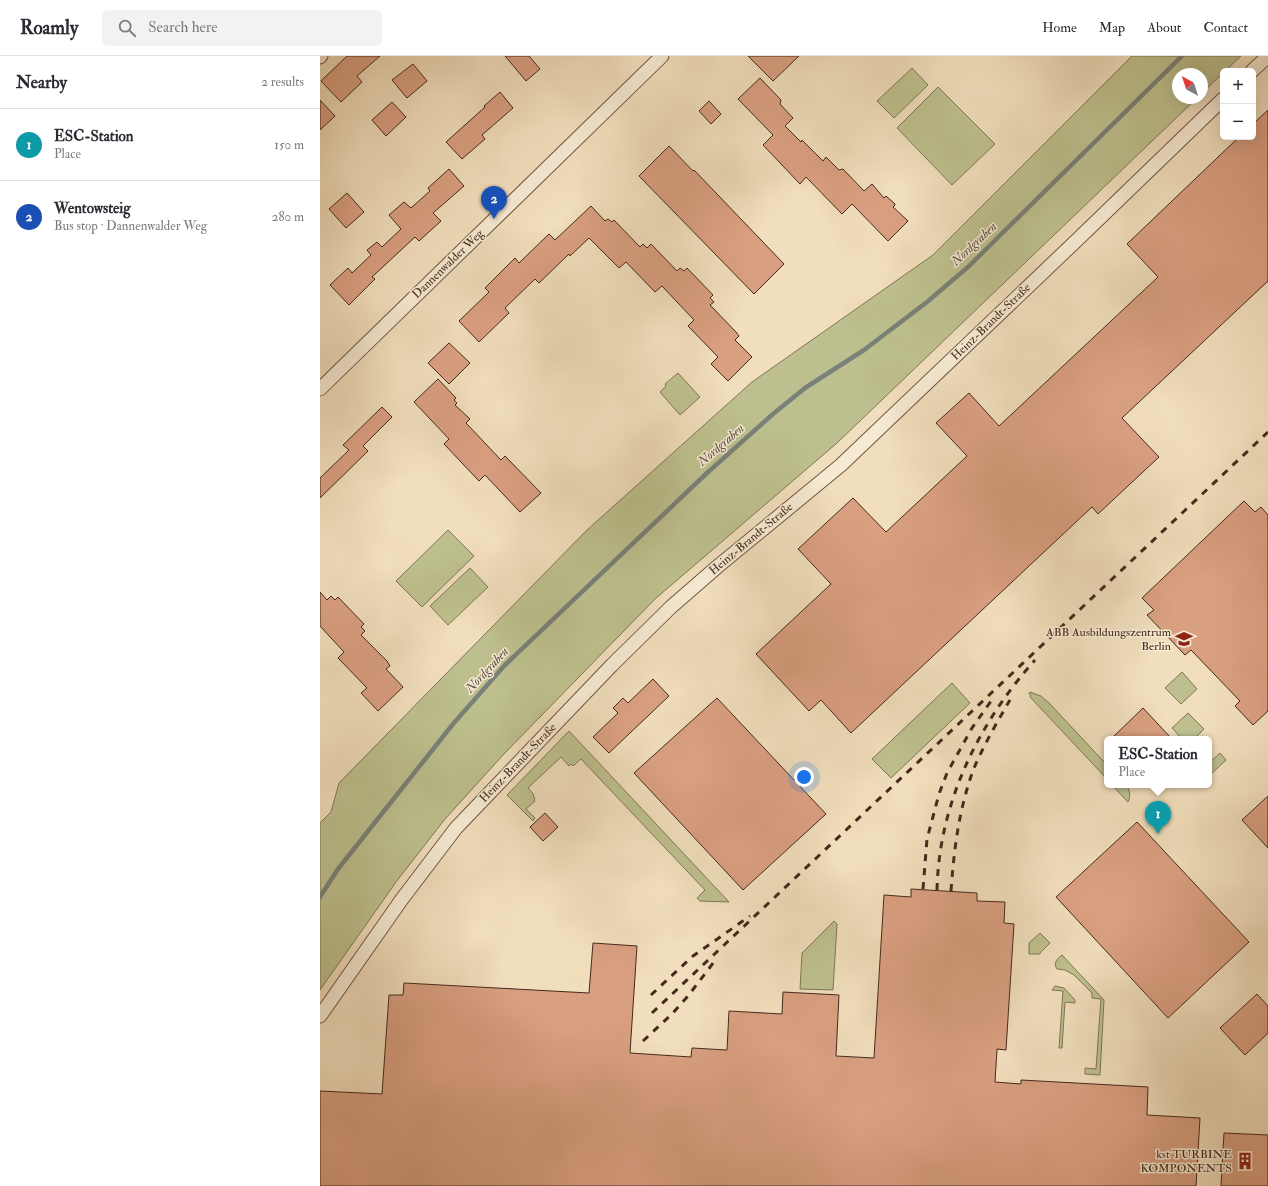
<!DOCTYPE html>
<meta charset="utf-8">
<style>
:root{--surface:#fff;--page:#f2f2f3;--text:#2b2b33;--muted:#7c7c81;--line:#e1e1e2;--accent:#8f2418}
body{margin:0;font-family:"IM FELL Double Pica",serif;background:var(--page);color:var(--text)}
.controls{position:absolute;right:12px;top:12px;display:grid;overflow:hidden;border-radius:6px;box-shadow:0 4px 16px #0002}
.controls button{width:36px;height:36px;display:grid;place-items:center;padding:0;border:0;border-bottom:1px solid var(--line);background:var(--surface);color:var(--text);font:20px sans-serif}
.compass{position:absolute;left:852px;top:12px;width:36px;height:36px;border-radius:50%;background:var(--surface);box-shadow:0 4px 16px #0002;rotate:321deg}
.you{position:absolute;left:484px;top:721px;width:14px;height:14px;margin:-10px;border:3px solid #fff;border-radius:50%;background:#1a73e8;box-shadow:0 0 0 6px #1a73e833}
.badge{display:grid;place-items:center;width:26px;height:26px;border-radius:50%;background:var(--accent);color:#fff;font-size:13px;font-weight:700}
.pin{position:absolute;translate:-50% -33px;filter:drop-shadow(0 1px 2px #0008)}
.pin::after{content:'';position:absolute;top:21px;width:14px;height:12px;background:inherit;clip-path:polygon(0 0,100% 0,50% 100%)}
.popup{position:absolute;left:784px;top:680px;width:108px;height:52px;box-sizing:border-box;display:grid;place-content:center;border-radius:6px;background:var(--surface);filter:drop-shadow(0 1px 3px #0005);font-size:13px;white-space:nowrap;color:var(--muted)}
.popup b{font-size:15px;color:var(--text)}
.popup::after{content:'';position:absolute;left:50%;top:100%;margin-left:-8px;border:8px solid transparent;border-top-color:var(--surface)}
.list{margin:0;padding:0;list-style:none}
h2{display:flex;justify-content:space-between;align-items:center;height:52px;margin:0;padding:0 16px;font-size:17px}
h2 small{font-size:13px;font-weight:400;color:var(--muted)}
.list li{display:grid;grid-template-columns:26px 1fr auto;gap:12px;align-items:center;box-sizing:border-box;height:72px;padding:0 16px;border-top:1px solid var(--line)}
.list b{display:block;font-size:15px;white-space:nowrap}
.list p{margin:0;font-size:13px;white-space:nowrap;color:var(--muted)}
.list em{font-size:13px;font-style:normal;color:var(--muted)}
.icon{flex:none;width:22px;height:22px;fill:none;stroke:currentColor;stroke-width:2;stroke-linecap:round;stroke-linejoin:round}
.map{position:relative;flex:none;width:948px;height:1130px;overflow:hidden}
header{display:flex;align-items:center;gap:24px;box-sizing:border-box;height:56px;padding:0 20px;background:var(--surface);border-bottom:1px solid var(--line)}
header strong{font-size:19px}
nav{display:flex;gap:22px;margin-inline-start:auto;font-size:14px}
.search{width:280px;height:36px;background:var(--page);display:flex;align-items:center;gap:10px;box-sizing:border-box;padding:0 14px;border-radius:6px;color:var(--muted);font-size:15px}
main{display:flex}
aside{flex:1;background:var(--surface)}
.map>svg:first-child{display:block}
</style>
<header>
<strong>Roamly</strong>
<div class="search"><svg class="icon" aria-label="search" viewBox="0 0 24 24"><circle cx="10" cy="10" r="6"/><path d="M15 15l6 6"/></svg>Search here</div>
<nav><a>Home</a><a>Map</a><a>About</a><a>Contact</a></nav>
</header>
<main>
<aside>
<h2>Nearby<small>2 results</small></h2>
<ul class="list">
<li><span class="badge" style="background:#0f9aa8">1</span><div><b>ESC-Station</b><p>Place</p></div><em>150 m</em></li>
<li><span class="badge" style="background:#1a4fb4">2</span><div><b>Wentowsteig</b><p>Bus stop · Dannenwalder Weg</p></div><em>280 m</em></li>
</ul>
</aside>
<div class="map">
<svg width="948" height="1130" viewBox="0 0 948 1130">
<rect width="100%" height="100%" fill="#f1debc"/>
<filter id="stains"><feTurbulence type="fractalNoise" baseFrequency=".005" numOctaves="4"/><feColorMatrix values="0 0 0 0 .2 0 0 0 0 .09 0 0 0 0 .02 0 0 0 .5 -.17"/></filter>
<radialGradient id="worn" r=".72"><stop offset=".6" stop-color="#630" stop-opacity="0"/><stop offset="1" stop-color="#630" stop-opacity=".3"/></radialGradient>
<!-- green -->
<g fill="#bdc08e" stroke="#817555">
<path d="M 812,0 L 921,0 L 905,15 L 903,15 L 903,17 L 882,37 L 882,18 L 858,18 L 858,42 L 877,42 L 517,387 L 335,543 L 183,699 L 125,763 L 76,826 L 0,934 L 0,767 L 11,756 L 19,727 L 267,474 L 432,326 L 613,199 Z"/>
<path d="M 592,12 L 608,29 L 574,62 L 557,45 Z"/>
<path d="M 618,31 L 675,88 L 632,129 L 577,72 Z"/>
<path d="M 358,317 L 380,341 L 360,359 L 340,336 L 346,330 L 345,328 Z"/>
<path d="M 128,474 L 154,500 L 102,551 L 76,525 Z"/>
<path d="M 150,512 L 168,531 L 128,569 L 110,550 Z"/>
<path d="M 862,616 L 877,633 L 861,648 L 845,632 Z"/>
<path d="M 632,627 L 650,647 L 571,722 L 552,703 Z"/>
<path d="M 710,636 L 721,640 L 729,647 L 787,709 L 787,723 L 710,641 L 711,639 L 709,638 Z"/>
<path d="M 868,657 L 884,673 L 874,683 L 862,683 L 852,672 Z"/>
<path d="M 249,675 L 409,846 L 380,845 L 377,842 L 385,834 L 261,703 L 253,710 L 251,708 L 249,710 L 241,701 L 208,732 L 214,739 L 213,740 L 215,742 L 214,744 L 215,745 L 206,753 L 215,762 L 213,765 L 187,739 Z"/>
<path d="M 900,697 L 906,704 L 889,720 L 889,707 Z"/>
<path d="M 792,729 L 806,729 C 810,734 811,740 808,746 Z"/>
<path d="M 514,865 L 517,868 L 513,934 L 480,933 L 482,897 Z"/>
<path d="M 720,877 L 730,887 L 720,897 L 720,898 L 709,898 L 709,887 Z"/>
<path d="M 742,899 L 784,944 L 780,1019 L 765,1018 L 765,1012 L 776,1013 L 781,943 L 772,942 L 772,937 L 754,919 L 745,914 L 737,913 C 733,907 737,903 742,899 Z"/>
<path d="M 735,930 L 744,932 L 755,944 L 755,947 L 745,946 L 742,992 L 739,992 L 743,935 L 732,934 Z"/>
</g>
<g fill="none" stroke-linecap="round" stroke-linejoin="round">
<!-- stream -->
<path stroke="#798179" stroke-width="4.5" d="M 0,841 L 18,813 L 133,668 L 184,610 L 387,417 L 453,358 L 485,332 L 544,294 L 607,246 L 648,211 L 862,0"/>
</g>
<!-- building -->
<g fill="#d99f81" stroke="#452a1c">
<path d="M 27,0 L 60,0 L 37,20 L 42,26 L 21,46 L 1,25 Z"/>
<path d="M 185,0 L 209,0 L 220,13 L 206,25 Z"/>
<path d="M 428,0 L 479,0 L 453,25 Z"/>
<path d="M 93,8 L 107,25 L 87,42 L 72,24 Z"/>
<path d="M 440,22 L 461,44 L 460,48 L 473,62 L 465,70 L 481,86 L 482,84 L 503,105 L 506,101 L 519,114 L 523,113 L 544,135 L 552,128 L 564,142 L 566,140 L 575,148 L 575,149 L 573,151 L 588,165 L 568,185 L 532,148 L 522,158 L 486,121 L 480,128 L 443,89 L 453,79 L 418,43 Z"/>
<path d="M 180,36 L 193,52 L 162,79 L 165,83 L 142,103 L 126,86 L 165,51 L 164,50 Z"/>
<path d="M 0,44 L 15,60 L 0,74 Z"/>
<path d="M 389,45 L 401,58 L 391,68 L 379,55 Z"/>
<path d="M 72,46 L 86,61 L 66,80 L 52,64 Z"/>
<path d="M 948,54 L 948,225 L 802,362 L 839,401 L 778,458 L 772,451 L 531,677 L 501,644 L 489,655 L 436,598 L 511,528 L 478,493 L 533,442 L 566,476 L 647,400 L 616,367 L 649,337 L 679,370 L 838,221 L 807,188 L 919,81 L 933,81 L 933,68 Z"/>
<path d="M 349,90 L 373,115 L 374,114 L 464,208 L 434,238 L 319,120 Z"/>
<path d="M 129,113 L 144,130 L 113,157 L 121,165 L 99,185 L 95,181 L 52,221 L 55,223 L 29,249 L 10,229 L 28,212 L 32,217 L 51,199 L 47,194 L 57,186 L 62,191 L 81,173 L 69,159 L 84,146 L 91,152 L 110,135 L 108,132 Z"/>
<path d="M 27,137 L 44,156 L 26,172 L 9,153 Z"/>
<path d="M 271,150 L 285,165 L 288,163 L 292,166 L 294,164 L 320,191 L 323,188 L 327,192 L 331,188 L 357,215 L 360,212 L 364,215 L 367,212 L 393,239 L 390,242 L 394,246 L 390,249 L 416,276 L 419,280 L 415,284 L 432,301 L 408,325 L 391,308 L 398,301 L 368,270 L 374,264 L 342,230 L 335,236 L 306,206 L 299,212 L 269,182 L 250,200 L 249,198 L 219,227 L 215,223 L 185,252 L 189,257 L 159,286 L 139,265 L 169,236 L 165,232 L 195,202 L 199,207 L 229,178 L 235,184 Z"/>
<path d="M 129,287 L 150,307 L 129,328 L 108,307 Z"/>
<path d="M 118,323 L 136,342 L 134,344 L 137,347 L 135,349 L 150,363 L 146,367 L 181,404 L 185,400 L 221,437 L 200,456 L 165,419 L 159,425 L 124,388 L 129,383 L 94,346 Z"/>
<path d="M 62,351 L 72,361 L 43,390 L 48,395 L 0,442 L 0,422 L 29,394 L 23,389 Z"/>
<path d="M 924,445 L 935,456 L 941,451 L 948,459 L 948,655 L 933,669 L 915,650 L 920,645 L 871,594 L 865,599 L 827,559 L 834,554 L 822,542 Z"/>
<path d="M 0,536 L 7,544 L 11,540 L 15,544 L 18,541 L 44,568 L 41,571 L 45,575 L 41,579 L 67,605 L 70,610 L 66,613 L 83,631 L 58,655 L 41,637 L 47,632 L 18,602 L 24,596 L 0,570 Z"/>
<path d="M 333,623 L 349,640 L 289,697 L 273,681 L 298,657 L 293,652 L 303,642 L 308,647 Z"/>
<path d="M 397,642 L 506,758 L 423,834 L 314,717 Z"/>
<path d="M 823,652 L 852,683 L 791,683 Z"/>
<path d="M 948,740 L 948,792 L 922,764 Z"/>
<path d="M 225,757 L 238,771 L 223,785 L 210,771 Z"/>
<path d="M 817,766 L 929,886 L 848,962 L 736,841 Z"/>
<path d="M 591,833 L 657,837 L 657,845 L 685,846 L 684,867 L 694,868 L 686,994 L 677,993 L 675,1026 L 701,1028 L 701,1024 L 828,1031 L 827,1059 L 880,1062 L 876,1130 L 0,1130 L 0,1035 L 62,1038 L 69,939 L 83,939 L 84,927 L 269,937 L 273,887 L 317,890 L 310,997 L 371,1001 L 372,992 L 407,994 L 409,955 L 462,958 L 463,936 L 519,939 L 516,1000 L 554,1002 L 564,839 L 591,841 Z"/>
<path d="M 937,938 L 948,950 L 948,977 L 925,999 L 900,972 Z"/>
<path d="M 904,1077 L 948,1079 L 948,1130 L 901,1130 Z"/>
</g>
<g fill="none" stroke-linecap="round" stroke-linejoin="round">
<!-- street casing -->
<g stroke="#705744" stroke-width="15">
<g id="street">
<path d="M 0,1 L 1,0"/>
<path d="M 932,15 L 948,0"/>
<path d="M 0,333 L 342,0"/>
<path d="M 0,960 L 82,843 L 136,772 L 292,609 L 351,551 L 397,511 L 521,409 L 756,185 L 903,43"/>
</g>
</g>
<!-- street -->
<use href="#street" stroke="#f6ead3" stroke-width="13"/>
<!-- rail -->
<g stroke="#452a1c" stroke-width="3" stroke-dasharray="7 7" stroke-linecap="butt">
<path d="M 603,833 L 607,783 L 619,738 L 627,717 L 652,672 L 671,645"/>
<path d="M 617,834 C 619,747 658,668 715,604"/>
<path d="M 631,835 C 634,793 639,752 654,712 C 664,689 677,666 690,644"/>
<path d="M 331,939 L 373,900 L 430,860"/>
<path d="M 332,957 L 948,376"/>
<path d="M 323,985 L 352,958 L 368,940 L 397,902"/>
</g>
</g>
<!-- icons -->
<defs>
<g id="school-bare" transform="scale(1.38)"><path d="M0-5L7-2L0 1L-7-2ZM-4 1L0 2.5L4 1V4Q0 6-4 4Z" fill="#8f2418" stroke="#f6ead3" stroke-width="2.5" paint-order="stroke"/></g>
<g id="building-bare" transform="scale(1.38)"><path d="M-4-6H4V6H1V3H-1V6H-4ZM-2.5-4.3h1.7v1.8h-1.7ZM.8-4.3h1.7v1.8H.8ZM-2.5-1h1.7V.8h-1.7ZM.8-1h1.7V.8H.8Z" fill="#8f2418" stroke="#f6ead3" stroke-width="2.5" paint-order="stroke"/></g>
</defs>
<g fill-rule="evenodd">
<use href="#school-bare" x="864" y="583"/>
<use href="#building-bare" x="925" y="1105"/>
</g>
<g text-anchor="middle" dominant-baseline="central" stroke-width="3" stroke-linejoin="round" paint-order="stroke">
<!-- street labels -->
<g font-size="12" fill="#452a1c" stroke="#f6ead3">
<text transform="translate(128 208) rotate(-44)">Dannenwalder Weg</text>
<text transform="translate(671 266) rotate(-44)">Heinz-Brandt-Straße</text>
<text transform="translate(431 483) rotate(-40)">Heinz-Brandt-Straße</text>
<text transform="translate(198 707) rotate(-46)">Heinz-Brandt-Straße</text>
</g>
<!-- poi labels -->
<g font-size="12" fill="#452a1c" stroke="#f6ead3" text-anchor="end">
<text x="851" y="576">ABB Ausbildungszentrum<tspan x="851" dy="14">Berlin</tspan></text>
<text x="912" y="1098">kst TURBINE<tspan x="912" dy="14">KOMPONENTS</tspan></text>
</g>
<!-- water labels -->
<g font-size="13" font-style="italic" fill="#5b4e43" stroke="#f6ead3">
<text transform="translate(654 188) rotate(-43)">Nordgraben</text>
<text transform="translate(401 389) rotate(-41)">Nordgraben</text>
<text transform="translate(167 614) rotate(-47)">Nordgraben</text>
</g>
</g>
<rect width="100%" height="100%" filter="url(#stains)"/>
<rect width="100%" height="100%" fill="url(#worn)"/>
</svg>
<div class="controls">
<button>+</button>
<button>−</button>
</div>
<svg class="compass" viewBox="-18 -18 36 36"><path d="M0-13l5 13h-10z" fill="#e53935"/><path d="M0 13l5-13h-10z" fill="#7c7c81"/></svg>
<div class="you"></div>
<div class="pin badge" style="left:838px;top:778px;background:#0f9aa8">1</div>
<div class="popup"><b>ESC-Station</b>Place</div>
<div class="pin badge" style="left:174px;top:163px;background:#1a4fb4">2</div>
</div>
</main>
